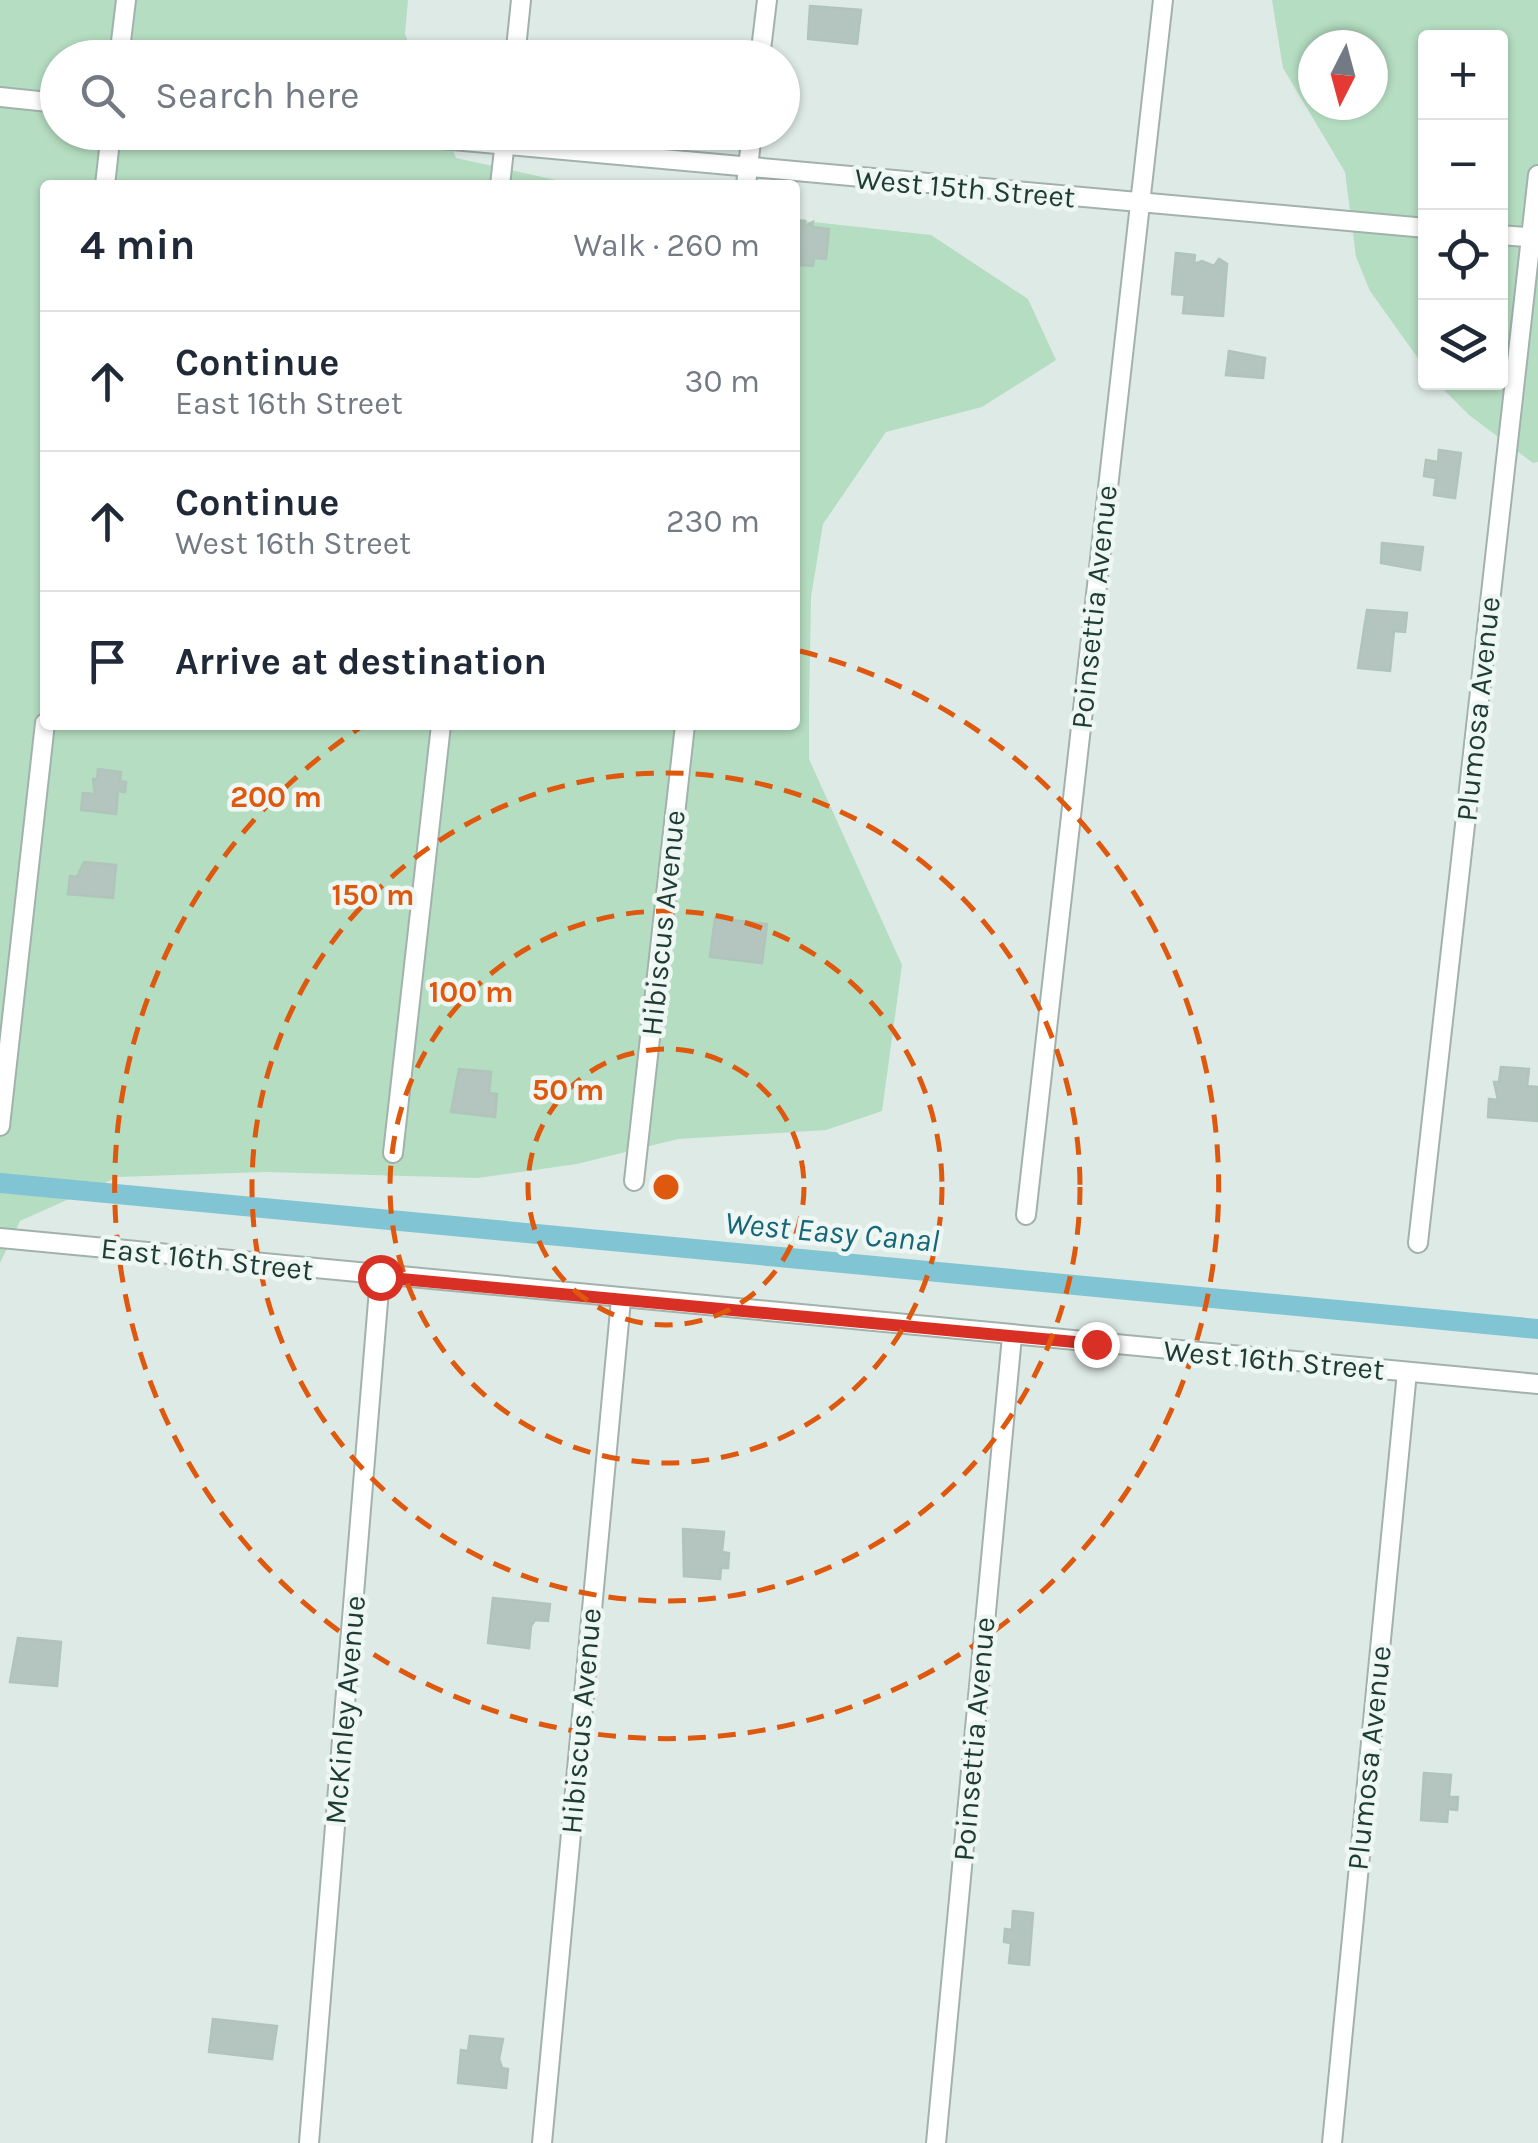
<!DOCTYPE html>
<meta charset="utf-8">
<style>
:root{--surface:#fff;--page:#f2f2f3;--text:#1f2937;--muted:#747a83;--line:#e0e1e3}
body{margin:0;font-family:Karla,sans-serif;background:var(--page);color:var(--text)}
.controls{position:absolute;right:30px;top:30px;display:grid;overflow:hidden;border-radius:10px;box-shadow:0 2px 8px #0004}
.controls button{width:90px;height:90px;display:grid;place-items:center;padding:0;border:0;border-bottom:2px solid var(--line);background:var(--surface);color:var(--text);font:50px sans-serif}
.compass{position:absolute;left:1298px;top:30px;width:90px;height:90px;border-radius:50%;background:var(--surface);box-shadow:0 2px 8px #0004;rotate:186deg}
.stop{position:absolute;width:30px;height:30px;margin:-22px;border:8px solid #d93025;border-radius:50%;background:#fff}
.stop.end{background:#d93025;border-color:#fff;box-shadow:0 2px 10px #0008}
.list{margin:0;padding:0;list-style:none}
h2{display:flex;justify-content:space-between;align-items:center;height:130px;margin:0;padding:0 40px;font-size:42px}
h2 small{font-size:32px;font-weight:400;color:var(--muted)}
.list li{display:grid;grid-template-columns:65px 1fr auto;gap:30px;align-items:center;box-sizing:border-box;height:140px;padding:0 40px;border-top:2px solid var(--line)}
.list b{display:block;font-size:38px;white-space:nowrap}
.list p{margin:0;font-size:32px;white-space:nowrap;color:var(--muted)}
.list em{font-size:32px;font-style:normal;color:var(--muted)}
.icon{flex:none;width:55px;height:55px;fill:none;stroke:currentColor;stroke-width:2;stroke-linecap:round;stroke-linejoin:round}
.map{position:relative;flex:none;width:1538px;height:2143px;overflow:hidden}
.search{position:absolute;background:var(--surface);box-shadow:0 2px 8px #0004;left:40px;top:40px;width:760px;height:110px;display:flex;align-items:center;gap:25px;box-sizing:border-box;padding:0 35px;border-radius:55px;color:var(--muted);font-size:38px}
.panel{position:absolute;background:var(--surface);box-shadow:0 2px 8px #0004;left:40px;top:180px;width:760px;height:550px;border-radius:10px}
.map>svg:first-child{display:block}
</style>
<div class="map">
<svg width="1538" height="2143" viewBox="0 0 1538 2143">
<rect width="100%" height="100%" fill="#deeae5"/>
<!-- green -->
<g fill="#b5ddc1" fill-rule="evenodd">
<path d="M 0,0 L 408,0 L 405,34 L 414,57 L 58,58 L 58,132 L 446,133 L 456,158 L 579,185 L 45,185 L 45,725 L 795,725 L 795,220 L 931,235 L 1028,299 L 1056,360 L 982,407 L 886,432 L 823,524 L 811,597 L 809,710 L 809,759 L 902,965 L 882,1111 L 826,1130 L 678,1139 L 577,1164 L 477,1178 L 266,1172 L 118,1177 L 20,1221 L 0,1263 Z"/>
<path d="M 1272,0 L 1538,0 L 1538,462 L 1533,463 L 1469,415 L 1437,383 L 1500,382 L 1500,38 L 1426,38 L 1425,368 L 1370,291 L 1356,257 L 1345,172 L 1283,68 ZM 1313,45 L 1373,45 L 1373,105 L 1313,105 Z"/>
</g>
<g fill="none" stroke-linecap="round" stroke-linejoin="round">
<!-- canal -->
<path stroke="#81c4d4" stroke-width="20" d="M 0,1183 L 1538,1329"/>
</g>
<!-- building -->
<g fill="#b3c5be" stroke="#b0c4bc" stroke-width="2.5">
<path d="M 810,6 L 861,10 L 857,44 L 808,39 Z"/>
<path d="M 795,220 L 805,221 L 805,226 L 813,222 L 812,227 L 829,229 L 826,259 L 814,258 L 813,266 L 800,265 L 801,256 L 795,256 Z"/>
<path d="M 1176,253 L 1195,255 L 1194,264 L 1202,261 L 1214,266 L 1219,259 L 1227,264 L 1223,316 L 1183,313 L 1185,295 L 1172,294 Z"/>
<path d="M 1229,351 L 1265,358 L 1263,378 L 1226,375 Z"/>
<path d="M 1439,450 L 1461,453 L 1455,498 L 1434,495 L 1436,478 L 1424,476 L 1426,460 L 1438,462 Z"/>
<path d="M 1382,543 L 1423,547 L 1420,570 L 1381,563 Z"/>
<path d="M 1367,610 L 1407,613 L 1405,632 L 1394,631 L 1390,671 L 1358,668 Z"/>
<path d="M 98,769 L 121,772 L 120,781 L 126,782 L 125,792 L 118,791 L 116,814 L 81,810 L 83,793 L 95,794 L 93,779 L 97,779 Z"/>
<path d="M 84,862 L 116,865 L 113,898 L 68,894 L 70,876 L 77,877 Z"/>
<path d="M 715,918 L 767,924 L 762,963 L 710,957 Z"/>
<path d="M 1501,1067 L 1529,1069 L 1527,1086 L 1538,1087 L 1538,1121 L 1488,1117 L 1489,1099 L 1498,1100 L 1494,1082 L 1499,1082 Z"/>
<path d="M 459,1069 L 491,1072 L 489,1093 L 497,1094 L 495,1117 L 451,1112 Z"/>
<path d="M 683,1529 L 724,1532 L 722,1552 L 729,1553 L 728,1568 L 721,1568 L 720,1579 L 684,1576 Z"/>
<path d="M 493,1598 L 550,1604 L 548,1621 L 535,1620 L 531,1626 L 529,1648 L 488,1643 Z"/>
<path d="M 18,1638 L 61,1642 L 57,1686 L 10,1682 Z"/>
<path d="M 1424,1773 L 1451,1775 L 1449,1797 L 1458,1797 L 1457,1810 L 1448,1809 L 1447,1822 L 1421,1820 Z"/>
<path d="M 1013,1911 L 1033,1913 L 1029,1965 L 1009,1963 L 1011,1943 L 1004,1942 L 1005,1929 L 1012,1930 Z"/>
<path d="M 213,2019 L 277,2026 L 272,2059 L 209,2052 Z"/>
<path d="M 470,2036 L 503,2039 L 499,2059 L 502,2068 L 508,2069 L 506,2088 L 458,2083 L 461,2050 L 468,2051 Z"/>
</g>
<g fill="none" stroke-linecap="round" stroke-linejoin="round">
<!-- street casing -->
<g stroke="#a1b2ac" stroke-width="22">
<g id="street">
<path d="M 119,58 L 126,0"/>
<path d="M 515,58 L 521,0"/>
<path d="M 760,58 L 767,0"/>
<path d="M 0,97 L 58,103"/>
<path d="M 364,132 L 1426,228"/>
<path d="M 105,185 L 111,132"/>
<path d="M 500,185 L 506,132"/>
<path d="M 746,185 L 752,132"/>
<path d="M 1500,235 L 1538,238"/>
<path d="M 0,1126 L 45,723"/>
<path d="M 393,1153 L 441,725"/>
<path d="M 634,1181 L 685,725"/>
<path d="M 1026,1215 L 1163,0"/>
<path d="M 0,1238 L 1538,1384"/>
<path d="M 1418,1243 L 1538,175"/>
<path d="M 309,2143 L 380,1277"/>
<path d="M 542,2143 L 621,1300"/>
<path d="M 936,2143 L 1012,1336"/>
<path d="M 1332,2143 L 1407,1372"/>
</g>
</g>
<!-- street -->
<use href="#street" stroke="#fff" stroke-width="18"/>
</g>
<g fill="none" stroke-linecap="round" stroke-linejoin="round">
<!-- route -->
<path stroke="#d93025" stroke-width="12" d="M 380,1277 L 1096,1344"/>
</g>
<!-- distance rings -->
<g fill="none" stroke="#de580e" stroke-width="5" stroke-dasharray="18 12">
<circle cx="666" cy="1187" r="138"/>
<circle cx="666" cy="1187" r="276"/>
<circle cx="666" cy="1187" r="414"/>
<path d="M800 651A552 552 0 1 1 361 727"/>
</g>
<g text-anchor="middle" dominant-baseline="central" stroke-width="9" stroke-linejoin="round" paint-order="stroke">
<!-- street labels -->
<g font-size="30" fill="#1e3b34" stroke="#eef7f3">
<text transform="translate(965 188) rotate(5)">West 15th Street</text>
<text transform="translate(1094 607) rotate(-84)">Poinsettia Avenue</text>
<text transform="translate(1478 709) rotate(-84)">Plumosa Avenue</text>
<text transform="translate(663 923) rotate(-84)">Hibiscus Avenue</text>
<text transform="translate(207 1259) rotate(6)">East 16th Street</text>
<text transform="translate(1274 1360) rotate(5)">West 16th Street</text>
<text transform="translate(345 1710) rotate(-85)">McKinley Avenue</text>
<text transform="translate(581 1721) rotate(-85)">Hibiscus Avenue</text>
<text transform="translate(974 1739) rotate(-85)">Poinsettia Avenue</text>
<text transform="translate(1369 1758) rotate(-84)">Plumosa Avenue</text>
</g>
<!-- water labels -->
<g font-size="32" font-style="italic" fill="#16667a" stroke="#eef7f3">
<text transform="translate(832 1232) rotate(5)">West Easy Canal</text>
</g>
</g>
<circle cx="666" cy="1187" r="15" fill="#de580e" stroke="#eef7f3" stroke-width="5"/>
<g font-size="30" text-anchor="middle" font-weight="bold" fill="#de580e" stroke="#eef7f3" stroke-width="9" stroke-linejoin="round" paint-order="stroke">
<text x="276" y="807">200 m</text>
<text x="373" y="905">150 m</text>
<text x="471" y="1002">100 m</text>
<text x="568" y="1100">50 m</text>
</g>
</svg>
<div class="controls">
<button>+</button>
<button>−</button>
<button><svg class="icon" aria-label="locate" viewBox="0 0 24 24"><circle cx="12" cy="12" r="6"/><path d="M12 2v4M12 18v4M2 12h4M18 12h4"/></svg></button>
<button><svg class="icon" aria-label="layers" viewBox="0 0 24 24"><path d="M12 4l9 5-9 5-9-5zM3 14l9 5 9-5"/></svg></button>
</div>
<svg class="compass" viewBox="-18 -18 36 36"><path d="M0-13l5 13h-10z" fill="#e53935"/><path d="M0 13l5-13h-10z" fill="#747a83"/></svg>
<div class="stop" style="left:380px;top:1277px"></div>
<div class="stop end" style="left:1096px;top:1344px"></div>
<div class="search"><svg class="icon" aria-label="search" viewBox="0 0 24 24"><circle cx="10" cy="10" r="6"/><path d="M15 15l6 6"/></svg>Search here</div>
<section class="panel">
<h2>4 min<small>Walk · 260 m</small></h2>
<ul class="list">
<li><svg class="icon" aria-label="ahead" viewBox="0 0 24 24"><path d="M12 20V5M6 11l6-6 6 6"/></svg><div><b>Continue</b><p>East 16th Street</p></div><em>30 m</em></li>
<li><svg class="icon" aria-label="ahead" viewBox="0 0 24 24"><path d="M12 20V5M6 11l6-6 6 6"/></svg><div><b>Continue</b><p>West 16th Street</p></div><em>230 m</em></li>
<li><svg class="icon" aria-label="arrive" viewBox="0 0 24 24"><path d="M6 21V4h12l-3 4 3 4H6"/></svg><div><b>Arrive at destination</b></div></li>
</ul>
</section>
</div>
